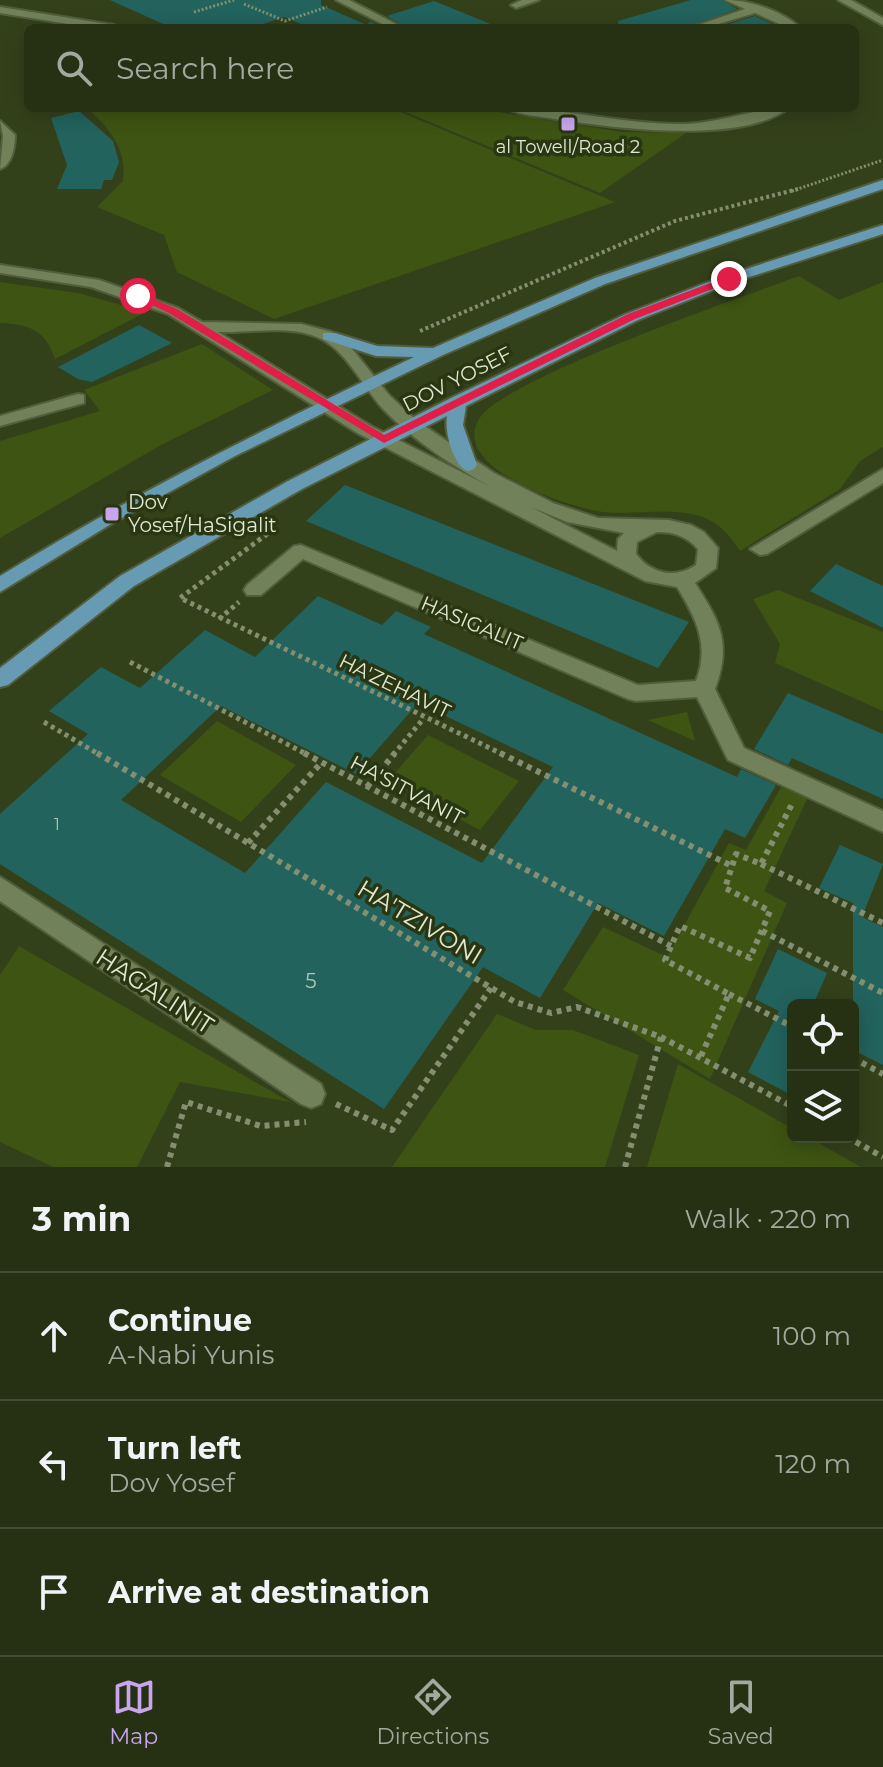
<!DOCTYPE html>
<meta charset="utf-8">
<style>
:root{--surface:#263114;--page:#323d22;--text:#f1f3f6;--muted:#a4a9a0;--line:#424c34;--accent:#c9a5ee}
body{margin:0;font-family:Montserrat,sans-serif;background:var(--page);color:var(--text)}
.controls{position:absolute;right:24px;bottom:24px;display:grid;overflow:hidden;border-radius:12px;box-shadow:0 4px 20px #0003}
.controls button{width:72px;height:72px;display:grid;place-items:center;padding:0;border:0;border-bottom:2px solid var(--line);background:var(--surface);color:var(--text);font:40px sans-serif}
.stop{position:absolute;width:24px;height:24px;margin:-18px;border:6px solid #e11d48;border-radius:50%;background:#fff}
.stop.end{background:#e11d48;border-color:#fff;box-shadow:0 2px 8px #0008}
.list{margin:0;padding:0;list-style:none}
h2{display:flex;justify-content:space-between;align-items:center;height:104px;margin:0;padding:0 32px;font-size:34px}
h2 small{font-size:26px;font-weight:400;color:var(--muted)}
.list li{display:grid;grid-template-columns:52px 1fr auto;gap:24px;align-items:center;box-sizing:border-box;height:128px;padding:0 32px;border-top:2px solid var(--line)}
.list b{display:block;font-size:30px;white-space:nowrap}
.list p{margin:0;font-size:26px;white-space:nowrap;color:var(--muted)}
.list em{font-size:26px;font-style:normal;color:var(--muted)}
.icon{flex:none;width:44px;height:44px;fill:none;stroke:currentColor;stroke-width:2;stroke-linecap:round;stroke-linejoin:round}
.map{position:relative;flex:none;width:883px;height:1167px;overflow:hidden}
.search{position:absolute;background:var(--surface);box-shadow:0 4px 20px #0003;left:24px;right:24px;top:24px;height:88px;display:flex;align-items:center;gap:20px;box-sizing:border-box;padding:0 28px;border-radius:12px;color:var(--muted);font-size:30px}
.sheet{height:488px;background:var(--surface)}
nav{display:flex;justify-content:space-around;align-items:center;box-sizing:border-box;height:112px;border-top:2px solid var(--line);background:var(--surface);font-size:22px;color:var(--muted)}
nav a{display:grid;justify-items:center;gap:4px}
nav .on{color:var(--accent)}
.map>svg:first-child{display:block}
</style>
<div class="map">
<svg width="883" height="1167" viewBox="0 0 883 1167">
<rect width="100%" height="100%" fill="#33411b"/>
<!-- green -->
<g fill="#3e5412">
<path d="M 87,108 L 391,108 L 615,202 L 274,319 L 177,272 L 164,235 L 97,207 L 123,181 C 127,148 110,129 87,108 Z"/>
<path d="M 396,108 L 472,108 L 622,132 L 686,133 L 600,193 Z"/>
<path d="M 799,276 L 839,300 L 883,282 L 883,447 L 860,461 L 840,489 L 740,551 C 730,535 718,522 700,516 C 665,506 631,517 597,511 C 563,505 450,467 479,419 C 502,379 745,296 799,276 Z"/>
<path d="M 0,282 L 78,293 L 146,312 L 55,359 C 46,331 30,324 0,323 Z"/>
<path d="M 202,344 L 273,390 L 161,445 L 0,538 L 0,441 L 100,411 L 84,390 Z"/>
<path d="M 778,590 L 883,632 L 883,711 L 775,663 L 780,644 L 753,599 Z"/>
<path d="M 687,712 L 695,741 L 648,720 Z"/>
<path d="M 217,721 L 296,765 L 241,822 L 160,775 Z"/>
<path d="M 428,735 L 519,781 L 480,830 L 388,781 Z"/>
<path d="M 781,787 L 808,797 L 764,891 L 787,903 L 710,1079 L 563,990 L 603,927 L 667,957 L 729,843 L 746,850 Z"/>
<path d="M 19,946 L 290,1102 L 180,1082 L 137,1167 L 53,1167 L 0,1142 L 0,975 Z"/>
<path d="M 497,1014 L 536,1030 L 573,1030 L 639,1055 L 605,1167 L 392,1167 Z"/>
<path d="M 678,1064 L 793,1129 L 793,1137 L 808,1137 L 861,1167 L 647,1167 Z"/>
</g>
<!-- building -->
<g fill="#23635d" fill-rule="evenodd">
<path d="M 110,0 L 321,0 L 321,5 L 367,25 L 370,21 L 383,28 L 311,28 L 284,17 L 251,28 L 172,28 Z"/>
<path d="M 691,0 L 722,0 L 737,9 L 686,28 L 619,28 L 618,21 Z"/>
<path d="M 434,1 L 498,27 L 498,28 L 407,28 L 387,16 Z"/>
<path d="M 755,16 L 781,28 L 715,28 Z"/>
<path d="M 79,111 L 113,141 L 119,162 L 112,180 L 104,180 L 101,189 L 57,189 L 67,165 L 51,118 Z"/>
<path d="M 139,325 L 172,343 L 92,382 L 78,379 L 58,367 Z"/>
<path d="M 345,485 L 689,622 L 658,668 L 306,521 Z"/>
<path d="M 836,564 L 883,586 L 883,628 L 810,591 Z"/>
<path d="M 318,596 L 382,625 L 396,611 L 431,627 L 424,634 L 737,777 L 741,769 L 776,785 L 745,838 L 725,829 L 664,936 L 598,903 L 540,998 L 483,967 L 384,1109 L 0,864 L 0,814 L 88,734 L 49,711 L 101,667 L 140,688 L 205,630 L 255,657 ZM 418,703 L 553,767 L 482,863 L 326,782 L 245,873 L 121,800 L 221,706 L 356,774 Z"/>
<path d="M 788,693 L 883,734 L 883,799 L 792,758 L 788,765 L 754,749 Z"/>
<path d="M 840,845 L 883,864 L 862,917 L 883,927 L 883,1065 L 853,1050 L 853,903 L 819,888 Z"/>
<path d="M 778,949 L 827,973 L 813,1005 L 793,1005 L 793,1096 L 748,1072 L 779,1011 L 755,999 Z"/>
</g>
<g fill="none" stroke-linecap="round" stroke-linejoin="round">
<!-- minor casing -->
<g stroke="#515d3c" stroke-width="4">
<g id="minor">
<path d="M 336,0 L 349,0 L 404,28 L 390,28 Z"/>
<path d="M 522,0 L 539,0 L 516,8 L 511,5 Z"/>
<path d="M 725,0 C 750,0 782,11 801,28 L 788,28 L 755,13 L 705,28 L 689,28 L 745,9 Z"/>
<path d="M 838,0 L 851,0 L 883,18 L 883,25 Z"/>
<path d="M 0,7 L 114,25 L 119,28 L 93,28 L 0,13 Z"/>
<path d="M 508,108 C 565,108 622,124 680,124 C 718,124 753,108 789,108 C 741,145 613,128 555,119 C 540,116 519,116 508,108 Z"/>
<path d="M 0,121 L 15,135 C 15,147 12,165 0,169 L 3,136 Z"/>
<path d="M 0,265 L 99,280 L 178,308 L 202,322 L 301,324 L 332,332 L 349,345 L 389,395 L 416,420 L 494,473 L 553,503 L 598,518 L 669,520 L 691,525 L 704,532 L 718,548 L 716,568 L 695,583 C 720,622 732,643 715,689 L 744,748 L 883,811 L 883,832 L 728,760 L 697,697 L 636,701 L 628,699 L 303,559 L 261,595 L 247,595 L 244,590 L 247,585 L 294,546 L 301,545 L 638,685 L 696,681 C 710,645 696,618 677,587 L 645,581 L 359,434 L 168,314 L 91,287 L 0,273 ZM 218,332 C 249,333 288,325 317,337 C 346,349 362,386 383,409 C 414,441 454,467 493,488 L 371,426 ZM 531,507 L 567,522 L 624,533 L 618,539 L 617,551 ZM 657,532 C 674,532 686,536 698,549 L 696,565 C 675,579 651,574 636,554 L 637,542 Z"/>
<path d="M 78,394 L 84,395 L 84,403 L 0,426 L 0,416 Z"/>
<path d="M 883,469 L 883,483 L 767,554 L 760,555 L 750,549 Z"/>
<path d="M 0,877 L 321,1084 L 325,1094 L 321,1104 L 311,1108 L 301,1104 L 0,901 Z"/>
</g>
</g>
<!-- major casing -->
<g stroke="#515d3c" stroke-width="4">
<g id="major">
<path d="M 883,180 L 883,189 L 605,284 L 443,355 L 235,456 L 111,524 L 0,592 L 0,576 C 135,493 272,425 414,357 L 376,356 L 323,339 L 323,333 L 335,333 L 377,346 L 433,348 L 595,278 Z"/>
<path d="M 883,225 L 883,234 L 734,282 L 638,320 L 466,406 L 463,425 L 477,465 L 474,469 L 468,471 C 453,466 444,430 447,416 L 302,489 L 134,586 L 8,685 L 0,687 L 0,668 L 120,576 L 288,481 L 453,397 L 626,314 L 724,276 Z"/>
</g>
</g>
<!-- path-far3 -->
<g stroke="#838f70" stroke-width="3" stroke-dasharray="2 2" stroke-linecap="butt">
<path d="M 244,4 L 285,21 L 327,7"/>
<path d="M 194,12 L 234,0"/>
<path d="M 792,191 L 883,160"/>
</g>
<!-- path-far2 -->
<path stroke="#838f70" stroke-width="4" stroke-dasharray="3 3" stroke-linecap="butt" d="M 420,331 L 675,221 L 798,189"/>
<!-- path-far1 -->
<g stroke="#838f70" stroke-width="5" stroke-dasharray="4 4" stroke-linecap="butt">
<path d="M 268,524 L 274,529 L 180,598 L 504,755"/>
<path d="M 219,619 L 239,602"/>
<path d="M 130,662 L 308,755"/>
<path d="M 44,722 L 100,755"/>
<path d="M 393,755 L 424,718"/>
</g>
<!-- path -->
<g stroke="#838f70" stroke-width="6" stroke-dasharray="5 5" stroke-linecap="butt">
<path d="M 97,753 L 515,1002 L 551,1013 L 577,1007 L 661,1037 L 793,1107"/>
<path d="M 304,753 L 671,946"/>
<path d="M 500,753 L 732,866"/>
<path d="M 367,787 L 395,753"/>
<path d="M 248,843 L 321,763"/>
<path d="M 761,864 L 883,923"/>
<path d="M 762,931 L 883,993"/>
<path d="M 729,994 L 793,1027"/>
<path d="M 701,1056 L 729,994 L 665,960 L 680,926 L 750,958 L 770,911 L 725,888 L 736,854 L 761,864 L 792,804"/>
<path d="M 853,1058 L 883,1074"/>
<path d="M 336,1104 L 392,1130 L 491,988"/>
<path d="M 847,1137 L 883,1157"/>
<path d="M 167,1167 L 186,1102 L 261,1126 L 306,1122"/>
<path d="M 625,1167 L 661,1037"/>
</g>
<!-- minor -->
<use href="#minor" fill="#71825a" fill-rule="evenodd"/>
<!-- major -->
<use href="#major" fill="#679bb3" fill-rule="evenodd"/>
</g>
<!-- route -->
<path fill="#e11d48" d="M 729,276 L 733,281 L 635,319 L 384,443 L 169,313 L 133,296 L 141,294 L 177,309 L 384,435 L 628,314 Z"/>
<!-- markers -->
<g fill="#c9a5ee" stroke="#293611" stroke-width="3">
<rect x="560" y="116" width="16" height="16" rx="4"/>
<rect x="104" y="506" width="16" height="16" rx="4"/>
</g>
<g text-anchor="middle" dominant-baseline="central" stroke-width="7" stroke-linejoin="round" paint-order="stroke">
<!-- number labels -->
<g font-size="16" fill="#afc7b5">
<text x="57" y="824">1</text>
</g>
<!-- far-poi labels -->
<g font-size="18" fill="#dee8d2" stroke="#293611">
<text x="568" y="147">al Towell/Road 2</text>
</g>
<!-- street labels -->
<g font-size="20" fill="#dee8d2" stroke="#293611">
<text transform="translate(457 379) rotate(-27)">DOV YOSEF</text>
<text transform="translate(472 623) rotate(23)">HASIGALIT</text>
<text transform="translate(395 686) rotate(26)">HA'ZEHAVIT</text>
<text transform="translate(407 790) rotate(28)">HA'SITVANIT</text>
</g>
<!-- poi labels -->
<g font-size="20" fill="#dee8d2" stroke="#293611" text-anchor="start">
<text x="128" y="502">Dov<tspan x="128" dy="23">Yosef/HaSigalit</tspan></text>
</g>
<!-- near-number labels -->
<g font-size="20" fill="#afc7b5">
<text x="311" y="981">5</text>
</g>
<!-- near-street labels -->
<g font-size="24" fill="#dee8d2" stroke="#293611">
<text transform="translate(420 922) rotate(31)">HA'TZIVONI</text>
<text transform="translate(155 991) rotate(33)">HAGALINIT</text>
</g>
</g>
</svg>
<div class="controls">
<button><svg class="icon" aria-label="locate" viewBox="0 0 24 24"><circle cx="12" cy="12" r="6"/><path d="M12 2v4M12 18v4M2 12h4M18 12h4"/></svg></button>
<button><svg class="icon" aria-label="layers" viewBox="0 0 24 24"><path d="M12 4l9 5-9 5-9-5zM3 14l9 5 9-5"/></svg></button>
</div>
<div class="stop" style="left:138px;top:296px"></div>
<div class="stop end" style="left:729px;top:279px"></div>
<div class="search"><svg class="icon" aria-label="search" viewBox="0 0 24 24"><circle cx="10" cy="10" r="6"/><path d="M15 15l6 6"/></svg>Search here</div>
</div>
<section class="sheet">
<h2>3 min<small>Walk · 220 m</small></h2>
<ul class="list">
<li><svg class="icon" aria-label="ahead" viewBox="0 0 24 24"><path d="M12 20V5M6 11l6-6 6 6"/></svg><div><b>Continue</b><p>A-Nabi Yunis</p></div><em>100 m</em></li>
<li><svg class="icon" aria-label="left" viewBox="0 0 24 24"><path d="M17 20v-9H6M10 6l-5 5 5 5"/></svg><div><b>Turn left</b><p>Dov Yosef</p></div><em>120 m</em></li>
<li><svg class="icon" aria-label="arrive" viewBox="0 0 24 24"><path d="M6 21V4h12l-3 4 3 4H6"/></svg><div><b>Arrive at destination</b></div></li>
</ul>
</section>
<nav>
<a class="on"><svg class="icon" aria-label="map" viewBox="0 0 24 24"><path d="M3 6l6-2 6 2 6-2v14l-6 2-6-2-6 2zM9 4v14M15 6v14"/></svg>Map</a>
<a><svg class="icon" aria-label="directions" viewBox="0 0 24 24"><path d="M12 3l9 9-9 9-9-9zM9 14v-3h6M13 9l2 2-2 2"/></svg>Directions</a>
<a><svg class="icon" aria-label="saved" viewBox="0 0 24 24"><path d="M7 4h10v16l-5-4-5 4z"/></svg>Saved</a>
</nav>
